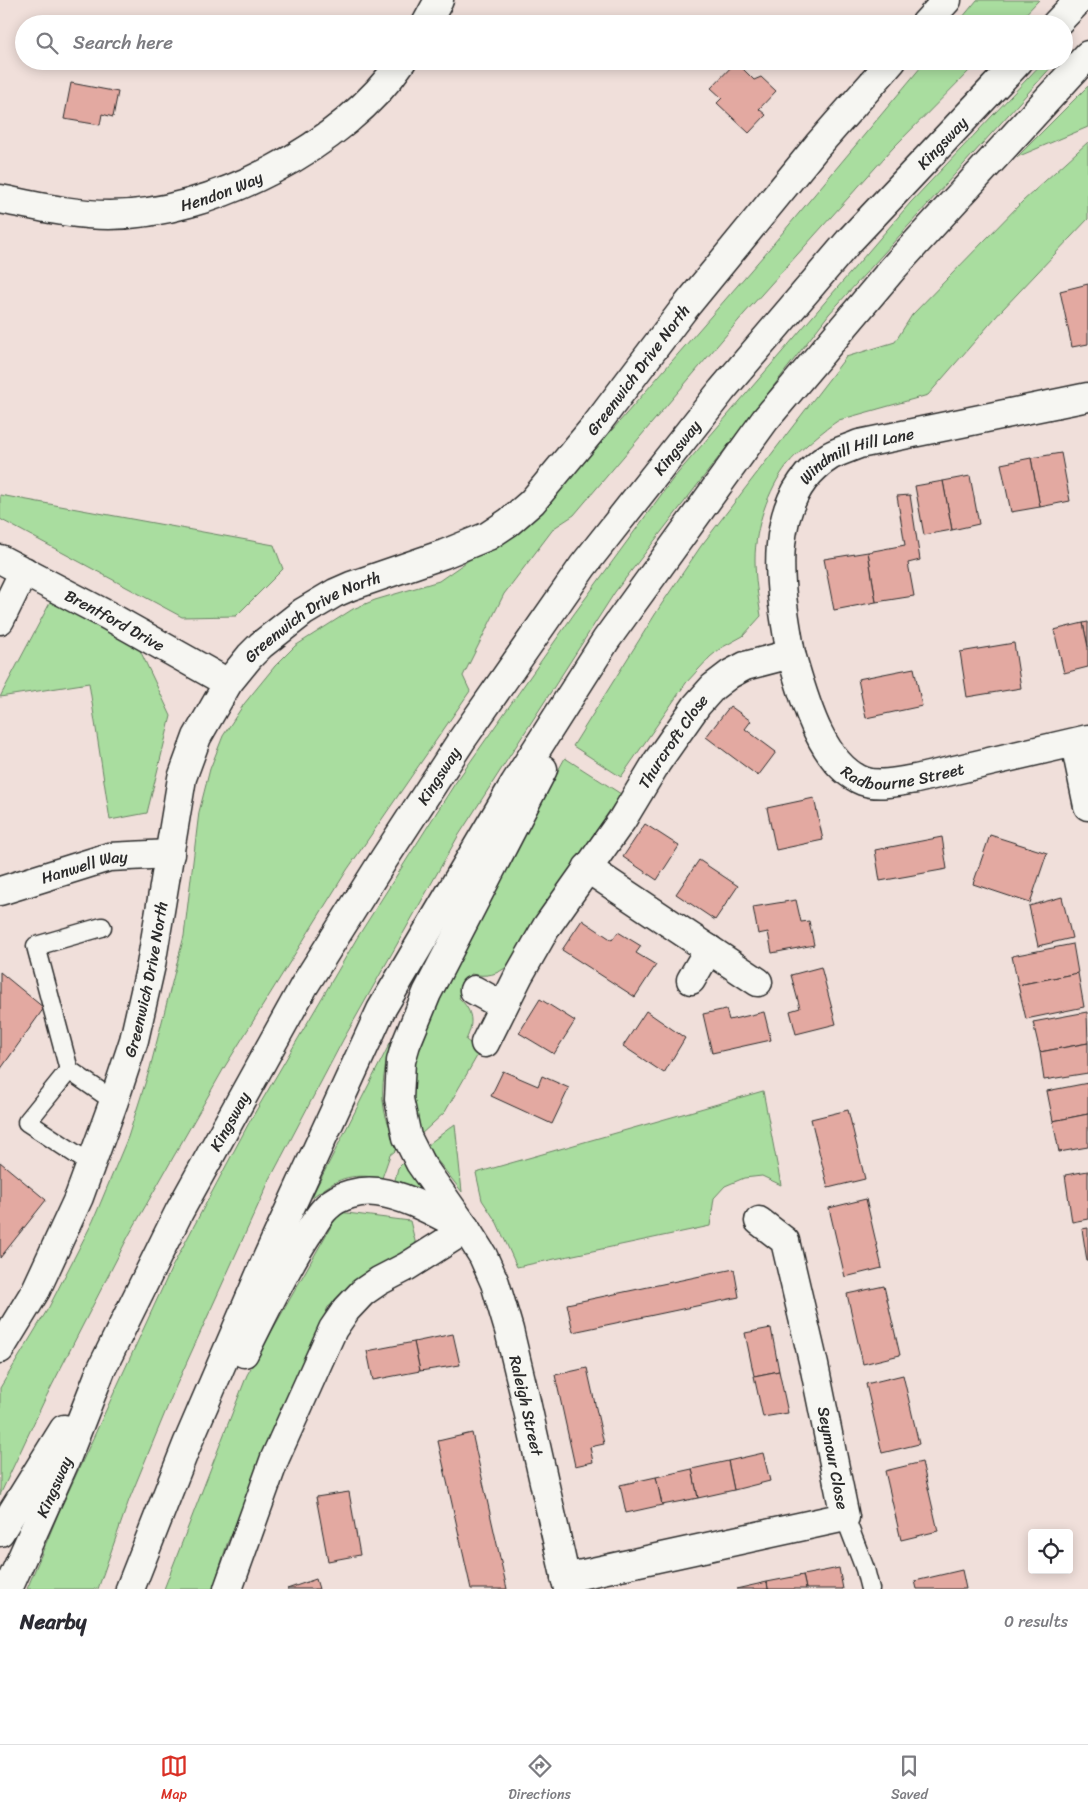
<!DOCTYPE html>
<style>
:root{--surface:#fff;--page:#f2f2f3;--text:#2b2b33;--muted:#7c7c81;--line:#e1e1e2;--accent:#d93025}
body{margin:0;font-family:Sriracha,sans-serif;background:var(--page);color:var(--text)}
.controls{position:absolute;right:15px;bottom:15px;display:grid;overflow:hidden;border-radius:5px;box-shadow:0 2px 12px #0003}
.controls button{width:45px;height:45px;display:grid;place-items:center;padding:0;border:0;border-bottom:1px solid var(--line);background:var(--surface);color:var(--text);font:25px sans-serif}
.list{margin:0;padding:0;list-style:none}
h2{display:flex;justify-content:space-between;align-items:center;height:65px;margin:0;padding:0 20px;font-size:21px}
h2 small{font-size:16px;font-weight:400;color:var(--muted)}
.icon{flex:none;width:28px;height:28px;fill:none;stroke:currentColor;stroke-width:2;stroke-linecap:round;stroke-linejoin:round}
.map{position:relative;flex:none;width:1088px;height:1589px;overflow:hidden}
.search{position:absolute;background:var(--surface);box-shadow:0 2px 12px #0003;left:15px;right:15px;top:15px;height:55px;display:flex;align-items:center;gap:12px;box-sizing:border-box;padding:0 18px;border-radius:28px;color:var(--muted);font-size:19px}
.sheet{height:155px;background:var(--surface)}
nav{display:flex;justify-content:space-around;align-items:center;box-sizing:border-box;height:70px;border-top:1px solid var(--line);background:var(--surface);font-size:14px;color:var(--muted)}
nav a{display:grid;justify-items:center;gap:2px}
nav .on{color:var(--accent)}
.map>svg:first-child{display:block}
</style>
<div class="map">
<svg width="1088" height="1589" viewBox="0 0 1088 1589">
<rect width="100%" height="100%" fill="#f0dfda"/>
<filter id="ink" filterUnits="userSpaceOnUse"><feTurbulence type="fractalNoise" baseFrequency=".02" numOctaves="2"/><feDisplacementMap in="SourceGraphic" scale="10" xChannelSelector="R" yChannelSelector="G"/><feConvolveMatrix kernelMatrix="1 2 1 2 8 2 1 2 1" color-interpolation-filters="sRGB"/></filter>
<g filter="url(#ink)">
<!-- green -->
<g fill="#a9dd9f" stroke="#6a8465">
<path d="M 977,0 L 1039,0 L 1016,24 L 957,24 Z"/>
<path d="M 926,61 L 979,61 L 893,148 L 744,314 L 574,515 L 554,528 L 504,594 L 463,676 L 470,691 L 347,870 L 224,1068 L 129,1235 L 46,1397 L 0,1495 L 0,1388 L 49,1307 L 93,1221 L 128,1137 L 150,1068 L 184,936 L 199,812 L 210,769 L 223,736 L 244,704 L 275,666 L 295,646 L 353,609 L 375,600 L 439,581 L 469,560 L 521,529 L 540,513 L 764,255 Z"/>
<path d="M 1044,61 L 1051,61 L 1054,64 L 829,314 L 615,592 L 457,838 L 343,1040 L 270,1179 L 176,1386 L 129,1500 L 98,1589 L 27,1589 L 59,1512 L 172,1267 L 250,1121 L 357,938 L 454,785 L 574,614 L 672,480 L 911,202 Z"/>
<path d="M 1088,86 L 1088,127 L 1017,157 Z"/>
<path d="M 1088,142 L 1088,219 L 1002,310 L 928,395 L 839,420 C 825,429 797,452 787,465 C 768,490 755,528 755,559 C 755,578 758,597 761,616 L 743,636 L 721,648 L 710,657 L 686,683 L 621,777 L 573,746 L 661,605 L 701,546 L 846,357 L 895,342 L 912,315 L 1023,201 Z"/>
<path d="M 0,495 L 274,545 L 283,569 L 236,616 L 182,617 L 0,519 Z"/>
<path d="M 52,599 L 137,644 L 171,716 L 147,813 L 110,820 L 89,683 L 0,697 Z"/>
<path d="M 565,758 L 621,794 L 553,894 L 509,965 C 497,975 487,977 471,974 L 459,998 C 473,1011 474,1023 466,1040 L 480,1051 L 445,1112 L 419,1136 L 411,1103 L 411,1066 L 435,1004 L 523,834 Z"/>
<path d="M 390,1043 C 386,1064 380,1087 384,1108 C 386,1122 394,1135 399,1148 L 390,1155 L 382,1178 C 347,1173 339,1178 311,1198 Z"/>
<path d="M 763,1091 L 781,1185 L 762,1176 L 744,1178 L 725,1186 L 714,1198 L 710,1226 L 517,1267 L 497,1223 L 482,1200 L 476,1173 Z"/>
<path d="M 455,1124 L 462,1192 L 426,1146 Z"/>
<path d="M 405,1161 L 415,1179 L 437,1202 L 395,1180 L 398,1168 Z"/>
<path d="M 339,1212 L 410,1221 L 416,1245 L 328,1307 L 227,1544 L 213,1589 L 164,1589 L 247,1375 Z"/>
</g>
<!-- building -->
<g fill="#e3a9a1" stroke="#2b2b2b">
<path d="M 736,62 L 754,80 L 761,77 L 776,91 L 759,109 L 766,115 L 749,133 L 717,103 L 722,98 L 711,88 Z"/>
<path d="M 71,83 L 118,92 L 113,117 L 102,114 L 100,125 L 64,119 Z"/>
<path d="M 1088,284 L 1088,344 L 1072,347 L 1060,291 Z"/>
<path d="M 1061,453 L 1070,501 L 1040,507 L 1031,458 Z"/>
<path d="M 1031,458 L 1040,507 L 1011,512 L 1001,464 Z"/>
<path d="M 970,476 L 979,524 L 952,530 L 943,481 Z"/>
<path d="M 943,481 L 952,530 L 924,535 L 915,486 Z"/>
<path d="M 910,495 L 920,560 L 908,563 L 914,596 L 876,602 L 868,552 L 905,545 L 897,496 Z"/>
<path d="M 868,552 L 876,602 L 834,610 L 824,559 Z"/>
<path d="M 1088,622 L 1088,647 L 1083,623 Z"/>
<path d="M 1083,623 L 1088,647 L 1088,667 L 1064,673 L 1054,630 Z"/>
<path d="M 1014,643 L 1021,688 L 967,697 L 960,652 Z"/>
<path d="M 914,668 L 922,706 L 866,718 L 858,679 Z"/>
<path d="M 730,706 L 751,721 L 745,729 L 776,752 L 758,776 L 706,737 Z"/>
<path d="M 814,798 L 823,840 L 776,850 L 767,808 Z"/>
<path d="M 645,824 L 679,846 L 657,880 L 623,857 Z"/>
<path d="M 990,835 L 1047,853 L 1030,903 L 973,884 Z"/>
<path d="M 942,837 L 947,869 L 880,881 L 875,850 Z"/>
<path d="M 699,860 L 738,886 L 715,920 L 676,894 Z"/>
<path d="M 1062,897 L 1072,938 L 1038,946 L 1029,906 Z"/>
<path d="M 796,900 L 801,922 L 809,921 L 814,945 L 772,953 L 768,932 L 758,934 L 753,907 Z"/>
<path d="M 582,920 L 612,940 L 618,932 L 641,946 L 636,953 L 656,965 L 635,997 L 562,950 Z"/>
<path d="M 1073,944 L 1078,973 L 1018,985 L 1012,956 Z"/>
<path d="M 821,967 L 836,1024 L 796,1034 L 790,1011 L 800,1008 L 791,975 Z"/>
<path d="M 0,972 L 44,1008 L 0,1070 Z"/>
<path d="M 1078,973 L 1084,1007 L 1026,1019 L 1018,985 Z"/>
<path d="M 540,999 L 575,1021 L 554,1054 L 519,1033 Z"/>
<path d="M 726,1009 L 729,1020 L 764,1012 L 771,1040 L 712,1053 L 703,1014 Z"/>
<path d="M 646,1011 L 685,1038 L 664,1073 L 623,1046 Z"/>
<path d="M 1087,1012 L 1088,1043 L 1040,1052 L 1033,1022 Z"/>
<path d="M 1088,1043 L 1088,1073 L 1044,1080 L 1040,1052 Z"/>
<path d="M 503,1071 L 538,1086 L 542,1076 L 569,1088 L 552,1124 L 491,1096 Z"/>
<path d="M 1088,1083 L 1088,1114 L 1053,1121 L 1047,1091 Z"/>
<path d="M 848,1110 L 865,1179 L 828,1188 L 811,1119 Z"/>
<path d="M 1088,1114 L 1088,1147 L 1059,1152 L 1053,1121 Z"/>
<path d="M 0,1162 L 46,1200 L 0,1258 Z"/>
<path d="M 1088,1171 L 1088,1219 L 1072,1222 L 1065,1175 Z"/>
<path d="M 866,1199 L 882,1268 L 845,1277 L 829,1208 Z"/>
<path d="M 1088,1228 L 1088,1261 L 1087,1261 L 1082,1229 Z"/>
<path d="M 734,1269 L 739,1297 L 573,1332 L 567,1304 Z"/>
<path d="M 884,1286 L 900,1355 L 863,1364 L 847,1294 Z"/>
<path d="M 771,1328 L 779,1371 L 754,1376 L 745,1333 Z"/>
<path d="M 453,1334 L 460,1365 L 420,1371 L 414,1342 Z"/>
<path d="M 414,1342 L 420,1371 L 373,1380 L 367,1351 Z"/>
<path d="M 587,1368 L 604,1444 L 590,1447 L 593,1462 L 575,1466 L 555,1375 Z"/>
<path d="M 779,1371 L 788,1413 L 763,1417 L 754,1376 Z"/>
<path d="M 903,1375 L 919,1444 L 882,1453 L 866,1384 Z"/>
<path d="M 472,1433 L 507,1589 L 471,1589 L 438,1441 Z"/>
<path d="M 763,1453 L 770,1481 L 734,1490 L 728,1461 Z"/>
<path d="M 728,1461 L 734,1490 L 698,1498 L 692,1469 Z"/>
<path d="M 922,1462 L 938,1531 L 901,1540 L 885,1471 Z"/>
<path d="M 692,1469 L 698,1498 L 662,1505 L 656,1477 Z"/>
<path d="M 656,1477 L 662,1505 L 626,1513 L 620,1485 Z"/>
<path d="M 349,1492 L 360,1555 L 328,1561 L 316,1497 Z"/>
<path d="M 839,1568 L 843,1589 L 806,1589 L 803,1575 Z"/>
<path d="M 962,1570 L 966,1589 L 917,1589 L 915,1581 Z"/>
<path d="M 803,1575 L 806,1589 L 768,1589 L 767,1582 Z"/>
<path d="M 316,1579 L 319,1589 L 287,1589 Z"/>
<path d="M 767,1582 L 768,1589 L 736,1589 Z"/>
</g>
<g fill="none" stroke-linecap="round" stroke-linejoin="round">
<!-- lane casing -->
<g stroke="#2b2b2b" stroke-width="21">
<g id="lane">
<path d="M 69,1070 L 36,946 L 102,927"/>
<path d="M 91,1164 L 27,1122 L 69,1070 L 114,1101"/>
<path d="M 845,1517 L 865,1569 L 870,1589"/>
</g>
</g>
<!-- street casing -->
<g stroke="#2b2b2b" stroke-width="31">
<g id="street">
<path d="M 426,24 L 439,0"/>
<path d="M 925,24 L 947,0"/>
<path id="s1" d="M 0,199 C 36,206 72,215 109,215 C 211,215 345,146 402,61"/>
<path id="s2" d="M 0,559 L 107,615 L 228,683"/>
<path d="M 0,620 L 24,571"/>
<path d="M 1075,743 L 1088,806"/>
<path d="M 587,868 L 758,982"/>
<path id="s3" d="M 0,891 L 109,857 L 170,854"/>
<path d="M 691,980 L 709,949"/>
<path d="M 474,990 L 503,1006"/>
<path id="s4" d="M 485,1043 L 519,975 L 547,926 L 622,820 L 657,762 L 697,705 L 713,687 L 730,674 L 745,666 L 791,654 C 803,694 820,764 863,781 C 879,787 900,781 916,779 L 1088,739"/>
<path id="s5" d="M 0,1349 L 36,1290 L 79,1197 L 114,1101 L 134,1040 L 151,965 L 182,778 L 197,737 L 228,683 L 250,656 L 261,645 L 303,612 L 335,593 L 351,586 L 444,554 L 488,536 L 509,522 L 532,502 L 596,425 L 683,310 L 818,145 L 892,61"/>
<path d="M 565,1578 L 845,1517 L 814,1365 L 785,1241 L 759,1221"/>
<path d="M 228,1589 L 275,1458 L 333,1329 L 346,1310 L 363,1292 L 379,1281 L 406,1267 L 466,1229"/>
</g>
</g>
<!-- secondary casing -->
<g stroke="#2b2b2b" stroke-width="31">
<g id="secondary">
<path id="s6" d="M 791,654 C 779,588 763,498 830,456 C 839,451 850,448 859,444 L 1088,397"/>
<path id="s7" d="M 466,1229 L 483,1256 L 495,1283 L 509,1330 L 525,1397 L 568,1589"/>
</g>
</g>
<!-- highway casing -->
<g stroke="#2b2b2b" stroke-width="31">
<g id="highway">
<path d="M 1056,24 L 1079,0"/>
<path d="M 466,1229 L 420,1163 L 407,1137 L 399,1099 L 401,1061 L 406,1044 L 427,993 L 543,769"/>
<path d="M 244,1353 C 264,1314 283,1272 307,1235 C 313,1226 319,1214 327,1207 C 339,1195 360,1190 377,1192 C 408,1196 437,1214 465,1228"/>
<path d="M 0,1532 L 64,1429"/>
<path id="s8" d="M 8,1589 L 66,1459 L 101,1370 L 179,1212 L 304,986 L 384,859 L 461,741 L 583,566 L 722,390 L 849,241 L 1019,61"/>
<path d="M 130,1589 L 188,1442 L 268,1256 L 381,1010 L 515,783 L 606,640 L 765,420 L 895,266 L 1088,55"/>
</g>
</g>
<!-- lane -->
<use href="#lane" stroke="#f6f6f2" stroke-width="18"/>
<!-- street -->
<use href="#street" stroke="#f6f6f2" stroke-width="28"/>
<!-- secondary -->
<use href="#secondary" stroke="#f6f6f2" stroke-width="28"/>
<!-- highway -->
<use href="#highway" stroke="#f6f6f2" stroke-width="28"/>
</g>
</g>
<g text-anchor="middle" dominant-baseline="central" stroke-width="4.5" stroke-linejoin="round" paint-order="stroke">
<!-- street labels -->
<g font-size="16" fill="#2b2b2b" stroke="#f6f6f2">
<text stroke="none"><textPath href="#s8" startOffset="1732">Kingsway</textPath></text>
<text stroke="none"><textPath href="#s1" startOffset="226">Hendon Way</textPath></text>
<text stroke="none"><textPath href="#s5" startOffset="1240">Greenwich Drive North</textPath></text>
<text stroke="none"><textPath href="#s8" startOffset="1328">Kingsway</textPath></text>
<text stroke="none"><textPath href="#s6" startOffset="240">Windmill Hill Lane</textPath></text>
<text stroke="none"><textPath href="#s5" startOffset="820">Greenwich Drive North</textPath></text>
<text stroke="none"><textPath href="#s2" startOffset="130">Brentford Drive</textPath></text>
<text stroke="none"><textPath href="#s4" startOffset="356">Thurcroft Close</textPath></text>
<text stroke="none"><textPath href="#s4" startOffset="700">Radbourne Street</textPath></text>
<text stroke="none"><textPath href="#s8" startOffset="922">Kingsway</textPath></text>
<text stroke="none"><textPath href="#s3" startOffset="88">Hanwell Way</textPath></text>
<text stroke="none"><textPath href="#s5" startOffset="400">Greenwich Drive North</textPath></text>
<text stroke="none"><textPath href="#s8" startOffset="518">Kingsway</textPath></text>
<text stroke="none"><textPath href="#s7" startOffset="188">Raleigh Street</textPath></text>
<text transform="translate(833 1458) rotate(79)">Seymour Close</text>
<text stroke="none"><textPath href="#s8" startOffset="112">Kingsway</textPath></text>
</g>
</g>
</svg>
<div class="controls">
<button><svg class="icon" aria-label="locate" viewBox="0 0 24 24"><circle cx="12" cy="12" r="6"/><path d="M12 2v4M12 18v4M2 12h4M18 12h4"/></svg></button>
</div>
<div class="search"><svg class="icon" aria-label="search" viewBox="0 0 24 24"><circle cx="10" cy="10" r="6"/><path d="M15 15l6 6"/></svg>Search here</div>
</div>
<section class="sheet">
<h2>Nearby<small>0 results</small></h2>
<ul class="list">
</ul>
</section>
<nav>
<a class="on"><svg class="icon" aria-label="map" viewBox="0 0 24 24"><path d="M3 6l6-2 6 2 6-2v14l-6 2-6-2-6 2zM9 4v14M15 6v14"/></svg>Map</a>
<a><svg class="icon" aria-label="directions" viewBox="0 0 24 24"><path d="M12 3l9 9-9 9-9-9zM9 14v-3h6M13 9l2 2-2 2"/></svg>Directions</a>
<a><svg class="icon" aria-label="saved" viewBox="0 0 24 24"><path d="M7 4h10v16l-5-4-5 4z"/></svg>Saved</a>
</nav>
